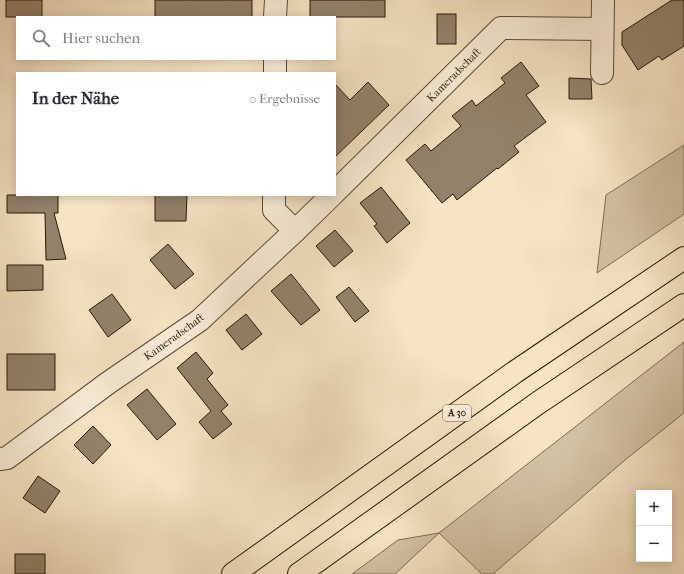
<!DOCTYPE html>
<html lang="de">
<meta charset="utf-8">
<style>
:root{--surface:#fff;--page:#f7f7f7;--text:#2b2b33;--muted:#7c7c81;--line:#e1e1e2}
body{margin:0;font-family:"IM FELL French Canon",serif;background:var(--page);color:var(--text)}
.controls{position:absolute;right:12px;bottom:12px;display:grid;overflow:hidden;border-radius:0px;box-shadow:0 2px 10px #0003}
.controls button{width:36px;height:36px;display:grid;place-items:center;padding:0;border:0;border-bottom:1px solid var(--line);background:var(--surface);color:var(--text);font:20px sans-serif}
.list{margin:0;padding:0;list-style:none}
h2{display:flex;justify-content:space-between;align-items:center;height:52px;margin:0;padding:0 16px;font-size:17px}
h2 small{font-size:13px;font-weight:400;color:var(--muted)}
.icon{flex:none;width:22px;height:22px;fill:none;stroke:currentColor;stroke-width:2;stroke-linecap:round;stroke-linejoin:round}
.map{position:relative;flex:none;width:684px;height:574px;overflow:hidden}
.search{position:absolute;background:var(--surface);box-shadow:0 2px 10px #0003;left:16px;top:16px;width:320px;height:44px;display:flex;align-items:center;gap:10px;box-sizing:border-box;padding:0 14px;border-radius:0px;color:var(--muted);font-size:15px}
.panel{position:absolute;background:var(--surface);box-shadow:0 2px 10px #0003;left:16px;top:72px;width:320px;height:124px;border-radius:0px}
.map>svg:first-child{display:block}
</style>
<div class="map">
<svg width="684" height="574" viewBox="0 0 684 574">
<rect width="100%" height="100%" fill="#f6e4c3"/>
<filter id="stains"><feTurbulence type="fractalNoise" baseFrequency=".005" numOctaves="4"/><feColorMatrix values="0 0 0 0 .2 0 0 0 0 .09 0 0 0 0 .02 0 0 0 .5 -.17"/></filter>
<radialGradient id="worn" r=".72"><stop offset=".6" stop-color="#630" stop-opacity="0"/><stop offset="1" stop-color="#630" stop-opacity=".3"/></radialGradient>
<!-- green -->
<g fill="#d3c1a4" stroke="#7d6c58">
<path d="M 684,145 L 684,214 L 597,273 L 606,195 Z"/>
<path d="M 684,342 L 684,413 L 625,460 L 493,574 L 482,574 L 439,533 L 395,574 L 352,574 L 398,540 L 439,533 Z"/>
</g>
<!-- building -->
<g fill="#93826b" stroke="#27180c">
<rect x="6" y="0" width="36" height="17"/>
<rect x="155" y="0" width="97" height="17"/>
<rect x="310" y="0" width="75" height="17"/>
<path d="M 672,0 L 684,0 L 684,46 L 662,60 L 659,56 L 638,70 L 622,45 L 622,32 Z"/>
<rect x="437" y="14" width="19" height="30"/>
<path d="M 521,62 L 539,86 L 526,95 L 546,122 L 514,146 L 519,152 L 498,169 L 497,168 L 457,200 L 453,194 L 442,203 L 406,160 L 425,144 L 431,151 L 461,126 L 452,116 L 472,100 L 476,106 L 505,83 L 501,78 Z"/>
<path d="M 569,78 L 591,79 L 592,99 L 569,99 Z"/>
<path d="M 368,82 L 389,105 L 335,157 L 335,84 L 350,100 Z"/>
<path d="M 381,187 L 410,223 L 387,243 L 374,226 L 377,224 L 360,203 Z"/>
<path d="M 7,195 L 58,195 L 58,213 L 54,213 L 66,259 L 46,260 L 45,213 L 7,213 Z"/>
<path d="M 155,195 L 187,195 L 186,221 L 155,221 Z"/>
<path d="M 335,230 L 353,251 L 334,267 L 316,246 Z"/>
<path d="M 168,244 L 194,274 L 175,289 L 150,260 Z"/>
<path d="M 7,265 L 43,265 L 43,290 L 7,291 Z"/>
<path d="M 291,274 L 320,310 L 301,325 L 271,291 Z"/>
<path d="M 349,287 L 369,311 L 355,322 L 336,297 Z"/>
<path d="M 112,294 L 131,320 L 108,337 L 89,310 Z"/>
<path d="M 246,314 L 262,334 L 242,350 L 226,330 Z"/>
<path d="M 196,352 L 213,373 L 207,379 L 228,405 L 221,411 L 232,424 L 213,439 L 199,422 L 211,411 L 177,368 Z"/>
<rect x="7" y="354" width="48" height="36"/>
<path d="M 147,389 L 176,424 L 157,440 L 127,405 Z"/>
<path d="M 93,426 L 111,445 L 93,464 L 74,445 Z"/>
<path d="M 38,476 L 60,491 L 45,513 L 23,498 Z"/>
<rect x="15" y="554" width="30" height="20"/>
</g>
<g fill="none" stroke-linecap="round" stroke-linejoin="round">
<!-- minor casing -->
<g stroke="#5b4b3a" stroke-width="24">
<g id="minor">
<path d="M 275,17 L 276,0"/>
<path d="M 275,73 L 275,59"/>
<path d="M 602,73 L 603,0"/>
<path d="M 335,192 L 501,28 L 602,29"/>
<path d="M 274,195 L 274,210 L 295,231"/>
<path d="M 0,459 L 7,458 L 108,383 L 200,320 L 295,231 L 332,195"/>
</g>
</g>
<!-- highway casing -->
<g stroke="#27180c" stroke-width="24">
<g id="highway">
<path d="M 233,574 L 515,372 L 684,258"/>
<path d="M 299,574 L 538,403 L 684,305"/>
</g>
</g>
<!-- minor -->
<use href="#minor" stroke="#f9edd8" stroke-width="22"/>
<!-- highway -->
<use href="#highway" stroke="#f6e4c3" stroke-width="22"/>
</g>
<g text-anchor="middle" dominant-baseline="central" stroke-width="4" stroke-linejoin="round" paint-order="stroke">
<!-- shield labels -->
<rect fill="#f9edd8" stroke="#665849" stroke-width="1" x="443" y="405" width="28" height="16" rx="3"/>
<g font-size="10" font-weight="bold" fill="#27180c">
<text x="457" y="413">A 30</text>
</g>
<!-- street labels -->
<g font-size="11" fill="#27180c" stroke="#f9edd8">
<text transform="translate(454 75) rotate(-45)">Kameradschaft</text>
<text transform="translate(174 337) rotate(-36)">Kameradschaft</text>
</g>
</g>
<rect width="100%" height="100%" filter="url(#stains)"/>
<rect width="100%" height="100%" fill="url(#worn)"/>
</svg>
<div class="controls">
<button>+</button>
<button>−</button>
</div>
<div class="search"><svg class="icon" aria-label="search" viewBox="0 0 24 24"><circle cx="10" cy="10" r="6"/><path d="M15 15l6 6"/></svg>Hier suchen</div>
<section class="panel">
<h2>In der Nähe<small>0 Ergebnisse</small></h2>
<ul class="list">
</ul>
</section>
</div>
